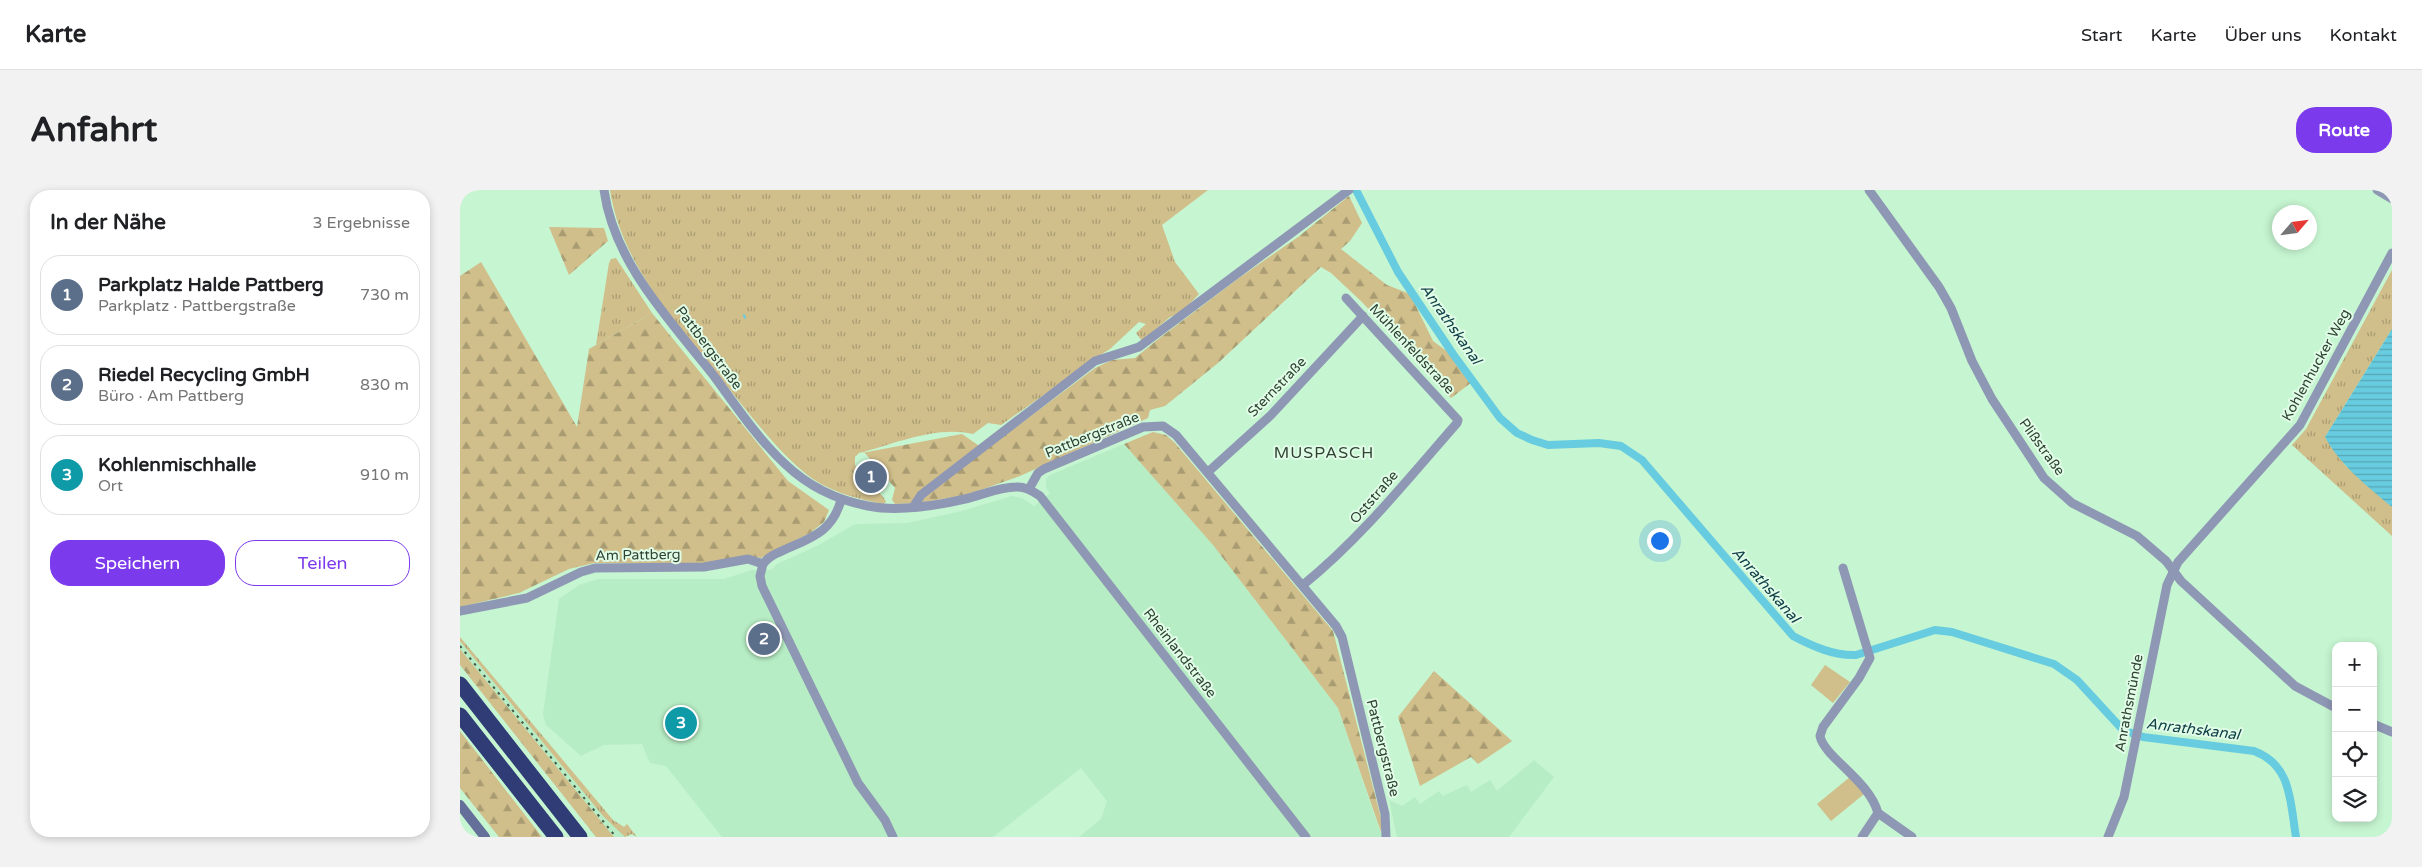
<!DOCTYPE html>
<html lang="de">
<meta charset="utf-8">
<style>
:root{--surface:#fff;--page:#f2f2f2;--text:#202124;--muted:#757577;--line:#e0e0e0;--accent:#7c3aed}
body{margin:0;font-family:"Varela Round",sans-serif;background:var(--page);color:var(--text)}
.controls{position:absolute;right:15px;bottom:15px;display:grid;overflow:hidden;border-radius:10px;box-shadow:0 2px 8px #0003}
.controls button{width:45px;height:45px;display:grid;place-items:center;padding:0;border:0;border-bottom:1px solid var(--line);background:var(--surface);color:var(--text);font:25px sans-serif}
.compass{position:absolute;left:1812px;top:15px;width:45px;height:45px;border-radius:50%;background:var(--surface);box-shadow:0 2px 8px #0003;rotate:62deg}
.you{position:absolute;left:1199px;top:350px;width:18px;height:18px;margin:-12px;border:4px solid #fff;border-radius:50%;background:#1a73e8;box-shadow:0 0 0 8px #1a73e833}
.badge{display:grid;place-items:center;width:32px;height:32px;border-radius:50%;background:var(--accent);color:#fff;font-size:16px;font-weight:700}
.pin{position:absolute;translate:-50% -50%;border:2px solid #fff;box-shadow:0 1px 5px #0006}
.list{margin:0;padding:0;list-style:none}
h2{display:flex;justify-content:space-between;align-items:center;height:65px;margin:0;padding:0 20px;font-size:21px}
h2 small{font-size:16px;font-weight:400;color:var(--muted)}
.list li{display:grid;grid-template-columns:32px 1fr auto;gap:15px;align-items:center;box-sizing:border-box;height:80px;margin:0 10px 10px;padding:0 10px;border:1px solid var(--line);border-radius:20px}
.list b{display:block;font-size:19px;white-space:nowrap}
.list p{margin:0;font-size:16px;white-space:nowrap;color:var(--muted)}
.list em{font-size:16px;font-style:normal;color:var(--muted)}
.actions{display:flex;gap:10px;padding:15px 20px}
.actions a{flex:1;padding:11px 0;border:1px solid var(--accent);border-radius:20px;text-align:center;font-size:18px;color:var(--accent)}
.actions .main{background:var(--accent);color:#fff}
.icon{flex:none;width:28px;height:28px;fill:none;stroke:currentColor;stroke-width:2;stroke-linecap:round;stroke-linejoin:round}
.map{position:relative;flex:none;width:1932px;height:647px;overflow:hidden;border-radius:20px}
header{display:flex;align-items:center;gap:30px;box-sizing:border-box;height:70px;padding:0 25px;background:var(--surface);border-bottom:1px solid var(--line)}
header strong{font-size:24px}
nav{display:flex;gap:28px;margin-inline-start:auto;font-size:18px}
.intro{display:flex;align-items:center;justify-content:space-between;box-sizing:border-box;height:120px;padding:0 30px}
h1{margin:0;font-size:35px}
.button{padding:12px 22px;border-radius:20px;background:var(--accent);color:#fff;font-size:18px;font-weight:700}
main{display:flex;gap:30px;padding:0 30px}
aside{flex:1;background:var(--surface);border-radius:20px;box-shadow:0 2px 8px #0003}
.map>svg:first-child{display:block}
</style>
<header>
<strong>Karte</strong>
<nav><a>Start</a><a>Karte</a><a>Über uns</a><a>Kontakt</a></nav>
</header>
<div class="intro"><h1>Anfahrt</h1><a class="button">Route</a></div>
<main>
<aside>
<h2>In der Nähe<small>3 Ergebnisse</small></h2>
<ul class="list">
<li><span class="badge" style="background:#5c6f8a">1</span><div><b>Parkplatz Halde Pattberg</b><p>Parkplatz · Pattbergstraße</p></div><em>730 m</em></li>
<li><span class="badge" style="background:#5c6f8a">2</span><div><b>Riedel Recycling GmbH</b><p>Büro · Am Pattberg</p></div><em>830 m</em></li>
<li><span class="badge" style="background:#0f9aa8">3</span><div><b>Kohlenmischhalle</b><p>Ort</p></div><em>910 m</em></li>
</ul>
<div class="actions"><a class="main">Speichern</a><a>Teilen</a></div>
</aside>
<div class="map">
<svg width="1932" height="647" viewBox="0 0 1932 647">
<defs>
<pattern id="grass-tufts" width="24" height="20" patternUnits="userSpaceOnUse" patternTransform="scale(1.25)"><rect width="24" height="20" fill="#d0be8b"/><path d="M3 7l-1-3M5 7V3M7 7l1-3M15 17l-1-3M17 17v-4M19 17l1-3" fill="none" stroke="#a99c72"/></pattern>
<pattern id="forest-firs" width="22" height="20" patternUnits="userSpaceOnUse" patternTransform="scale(1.25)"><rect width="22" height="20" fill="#d0be8b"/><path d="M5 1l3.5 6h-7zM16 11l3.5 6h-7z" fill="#a99c72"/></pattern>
<pattern id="water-rules" width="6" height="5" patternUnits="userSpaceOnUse" patternTransform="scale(1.25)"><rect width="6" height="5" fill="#67ccdf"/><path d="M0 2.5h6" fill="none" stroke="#55a7b5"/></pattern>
</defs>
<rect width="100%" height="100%" fill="#c6f5d1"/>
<!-- built -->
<g fill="#b7edc4">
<path d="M 664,254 L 753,355 L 878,518 L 922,647 L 619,647 L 641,629 L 647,611 L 621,578 L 533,647 L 262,647 L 206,576 L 190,573 L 182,554 L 144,555 L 121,566 L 86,535 L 83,524 L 99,409 L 119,395 L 138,389 L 264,389 L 292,380 L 311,380 L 317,374 L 357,356 L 395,334 L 447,333 L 502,321 L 552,306 L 562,308 L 574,316 L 590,303 L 586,298 L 586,289 L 590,285 Z"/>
<path d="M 0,451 L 143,626 L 165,647 L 154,647 L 0,459 Z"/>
<path d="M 1074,570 L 1094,587 L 1049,647 L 937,647 L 929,610 L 942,616 L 955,607 L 960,614 L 979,601 L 983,606 L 1007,595 L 1011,602 L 1030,590 L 1037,601 Z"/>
</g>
<!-- grass -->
<g fill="url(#grass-tufts)">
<path d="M 150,0 L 748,0 L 702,35 L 715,72 L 739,104 L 721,123 L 710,127 L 682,151 L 676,143 L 686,134 L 679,132 L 650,159 L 622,176 L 605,190 L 541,235 L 528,233 L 513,244 C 477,235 434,254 399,263 L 395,267 L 395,275 L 424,308 L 426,312 L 423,314 C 398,309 374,303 353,289 C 325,270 291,226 270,200 C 222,140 162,78 150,0 Z"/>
<path d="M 156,68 L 192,123 L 136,155 L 149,73 L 151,69 Z"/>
<path d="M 1932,80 L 1932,139 L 1865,247 L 1885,275 L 1932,317 L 1932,346 L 1832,255 L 1846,239 Z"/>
<path d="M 0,447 L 153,630 L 164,637 L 167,634 L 177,647 L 172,644 L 165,647 L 143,626 L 0,451 Z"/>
</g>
<!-- forest -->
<g fill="url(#forest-firs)">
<path d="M 889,6 L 902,33 L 890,51 L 881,59 L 927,95 L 950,104 L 973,151 L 992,165 L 1012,192 L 991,208 L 902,112 L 871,83 L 861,77 L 758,173 L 705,216 L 690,220 L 688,228 L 560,286 L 509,304 L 460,313 L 435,314 L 432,310 L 435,298 L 422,283 L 417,288 L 415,284 L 419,280 L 405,263 L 402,263 L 502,244 L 525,260 L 635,178 L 652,170 L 675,168 L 697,150 L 779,88 L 838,47 Z"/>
<path d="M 89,37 L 144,38 L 148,51 L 109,85 Z"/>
<path d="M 21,72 L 117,237 L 129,159 L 192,123 L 328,291 L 369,320 L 364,332 L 350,343 L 301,368 L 290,366 L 250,373 L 134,373 L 109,379 L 59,403 L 0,417 L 0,86 Z"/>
<path d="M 693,242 L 706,245 L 715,253 L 873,441 L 922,632 L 921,642 L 878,518 L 753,355 L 664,254 Z"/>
<path d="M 0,459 L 154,647 L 136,647 L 0,475 Z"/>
<path d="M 974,481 L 1052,551 L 1018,574 L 1011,567 L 960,596 L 938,527 Z"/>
<path d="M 0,541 L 82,647 L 39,647 L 0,598 Z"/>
</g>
<!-- pitch -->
<g fill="#d0be8b">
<path d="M 1365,475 L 1390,492 L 1373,513 L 1351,495 Z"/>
<path d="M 1390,587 L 1404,604 L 1371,631 L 1357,614 Z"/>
</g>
<!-- water -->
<path fill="url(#water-rules)" d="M 1932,139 L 1932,317 C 1908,297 1880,275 1865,247 Z"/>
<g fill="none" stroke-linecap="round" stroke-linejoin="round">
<!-- stream -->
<path stroke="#67ccdf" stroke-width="2" d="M 284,125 L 285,128"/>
<!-- canal -->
<path stroke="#67ccdf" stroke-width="8" d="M 896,0 L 938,82 L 993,164 L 1040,228 L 1057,243 L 1072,250 L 1088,255 L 1139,253 L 1161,256 L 1182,270 L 1333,446 C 1352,456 1374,466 1396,465 L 1475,440 L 1492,442 L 1594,474 L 1617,490 L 1663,540 L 1683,547 L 1794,561 C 1832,575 1830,612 1836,647"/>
<!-- minor -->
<g stroke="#8e97b4" stroke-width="9">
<path d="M 144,0 C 154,73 210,130 254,186 C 276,216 298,249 325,274 C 348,296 377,310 408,316 C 438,322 475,316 505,309 C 522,305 539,297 556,297 C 565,296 573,301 580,306 L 846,647"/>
<path d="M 1409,0 L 1479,97 L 1491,118 L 1512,171 L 1532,209 L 1584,288 L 1612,313 L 1677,346 L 1706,371 L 1721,391 L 1835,496 L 1876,518"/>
<path d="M 1917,0 L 1932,9"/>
<path d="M 748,282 L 811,225 L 903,126"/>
<path d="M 569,299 L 578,283 L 584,279 L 683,237 L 703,236 L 716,245 L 876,436 L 882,447 L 925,624 L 926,647"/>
<path d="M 454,316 L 461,305 L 635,171 L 679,157 L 889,0"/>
<path d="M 303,374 L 300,386 L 302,396 L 398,593 L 425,630 L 433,647"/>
<path d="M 1383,378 L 1410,468 L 1399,488 L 1363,537 L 1360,546 C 1364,567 1409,590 1418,623"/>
<path d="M 843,395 C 901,348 948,289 997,233 L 998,230 L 886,108"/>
<path d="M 0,421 L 67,408 L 121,382 L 135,378 L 244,377 L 288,369 L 303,374 C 308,367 314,364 322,361 C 350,348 372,343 381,310"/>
<path d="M 1913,534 L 1932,542"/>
<path d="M 1402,647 L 1418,623 L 1452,647"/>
<path d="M 1648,647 L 1664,607 L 1707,395 L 1718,372 L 1840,235 L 1932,63"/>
</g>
<!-- secondary -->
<path stroke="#64709a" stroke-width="10" d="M 0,615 L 25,647"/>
<!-- motorway -->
<g stroke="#2f3c75" stroke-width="15">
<path d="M 0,494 L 120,647"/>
<path d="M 0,525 L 96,647"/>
</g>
<!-- rail -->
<path stroke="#405645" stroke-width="2" stroke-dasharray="2.5 5" stroke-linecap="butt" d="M 0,456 L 156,647"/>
</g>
<g text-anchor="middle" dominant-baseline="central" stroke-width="4" stroke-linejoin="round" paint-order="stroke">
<!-- street labels -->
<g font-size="14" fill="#2f4233" stroke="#e1fde7">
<text transform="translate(249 158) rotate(53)">Pattbergstraße</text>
<text transform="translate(952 159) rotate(47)">Mühlenfeldstraße</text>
<text transform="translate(1856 175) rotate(-61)">Kohlenhucker Weg</text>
<text transform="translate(817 197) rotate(-46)">Sternstraße</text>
<text transform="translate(632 245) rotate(-22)">Pattbergstraße</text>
<text transform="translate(1582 257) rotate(54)">Plißstraße</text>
<text transform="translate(914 307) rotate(-49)">Oststraße</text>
<text transform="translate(178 365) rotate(-1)">Am Pattberg</text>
<text transform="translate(720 463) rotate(52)">Rheinlandstraße</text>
<text transform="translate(1669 513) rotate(-79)">Anrathsmünde</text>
<text transform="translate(923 558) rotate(76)">Pattbergstraße</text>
</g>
<!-- water labels -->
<g font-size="15" font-style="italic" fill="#114048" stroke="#e1fde7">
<text transform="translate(991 134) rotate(55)">Anrathskanal</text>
<text transform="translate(1306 395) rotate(49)">Anrathskanal</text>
<text transform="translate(1733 539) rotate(7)">Anrathskanal</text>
</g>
<!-- quarter labels -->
<g font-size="16" letter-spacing="1" fill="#2f4233" stroke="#e1fde7">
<text x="864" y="263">MUSPASCH</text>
</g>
</g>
</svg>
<div class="controls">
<button>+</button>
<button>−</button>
<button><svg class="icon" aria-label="locate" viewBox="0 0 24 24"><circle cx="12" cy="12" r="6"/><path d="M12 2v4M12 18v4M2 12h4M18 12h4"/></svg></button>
<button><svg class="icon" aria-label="layers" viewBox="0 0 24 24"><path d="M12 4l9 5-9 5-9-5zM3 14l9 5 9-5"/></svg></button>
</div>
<svg class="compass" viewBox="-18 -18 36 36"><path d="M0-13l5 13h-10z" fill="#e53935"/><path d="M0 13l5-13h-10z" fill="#757577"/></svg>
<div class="you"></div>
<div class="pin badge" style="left:411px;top:287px;background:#5c6f8a">1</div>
<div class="pin badge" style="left:304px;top:449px;background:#5c6f8a">2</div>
<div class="pin badge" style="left:221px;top:533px;background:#0f9aa8">3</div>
</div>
</main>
